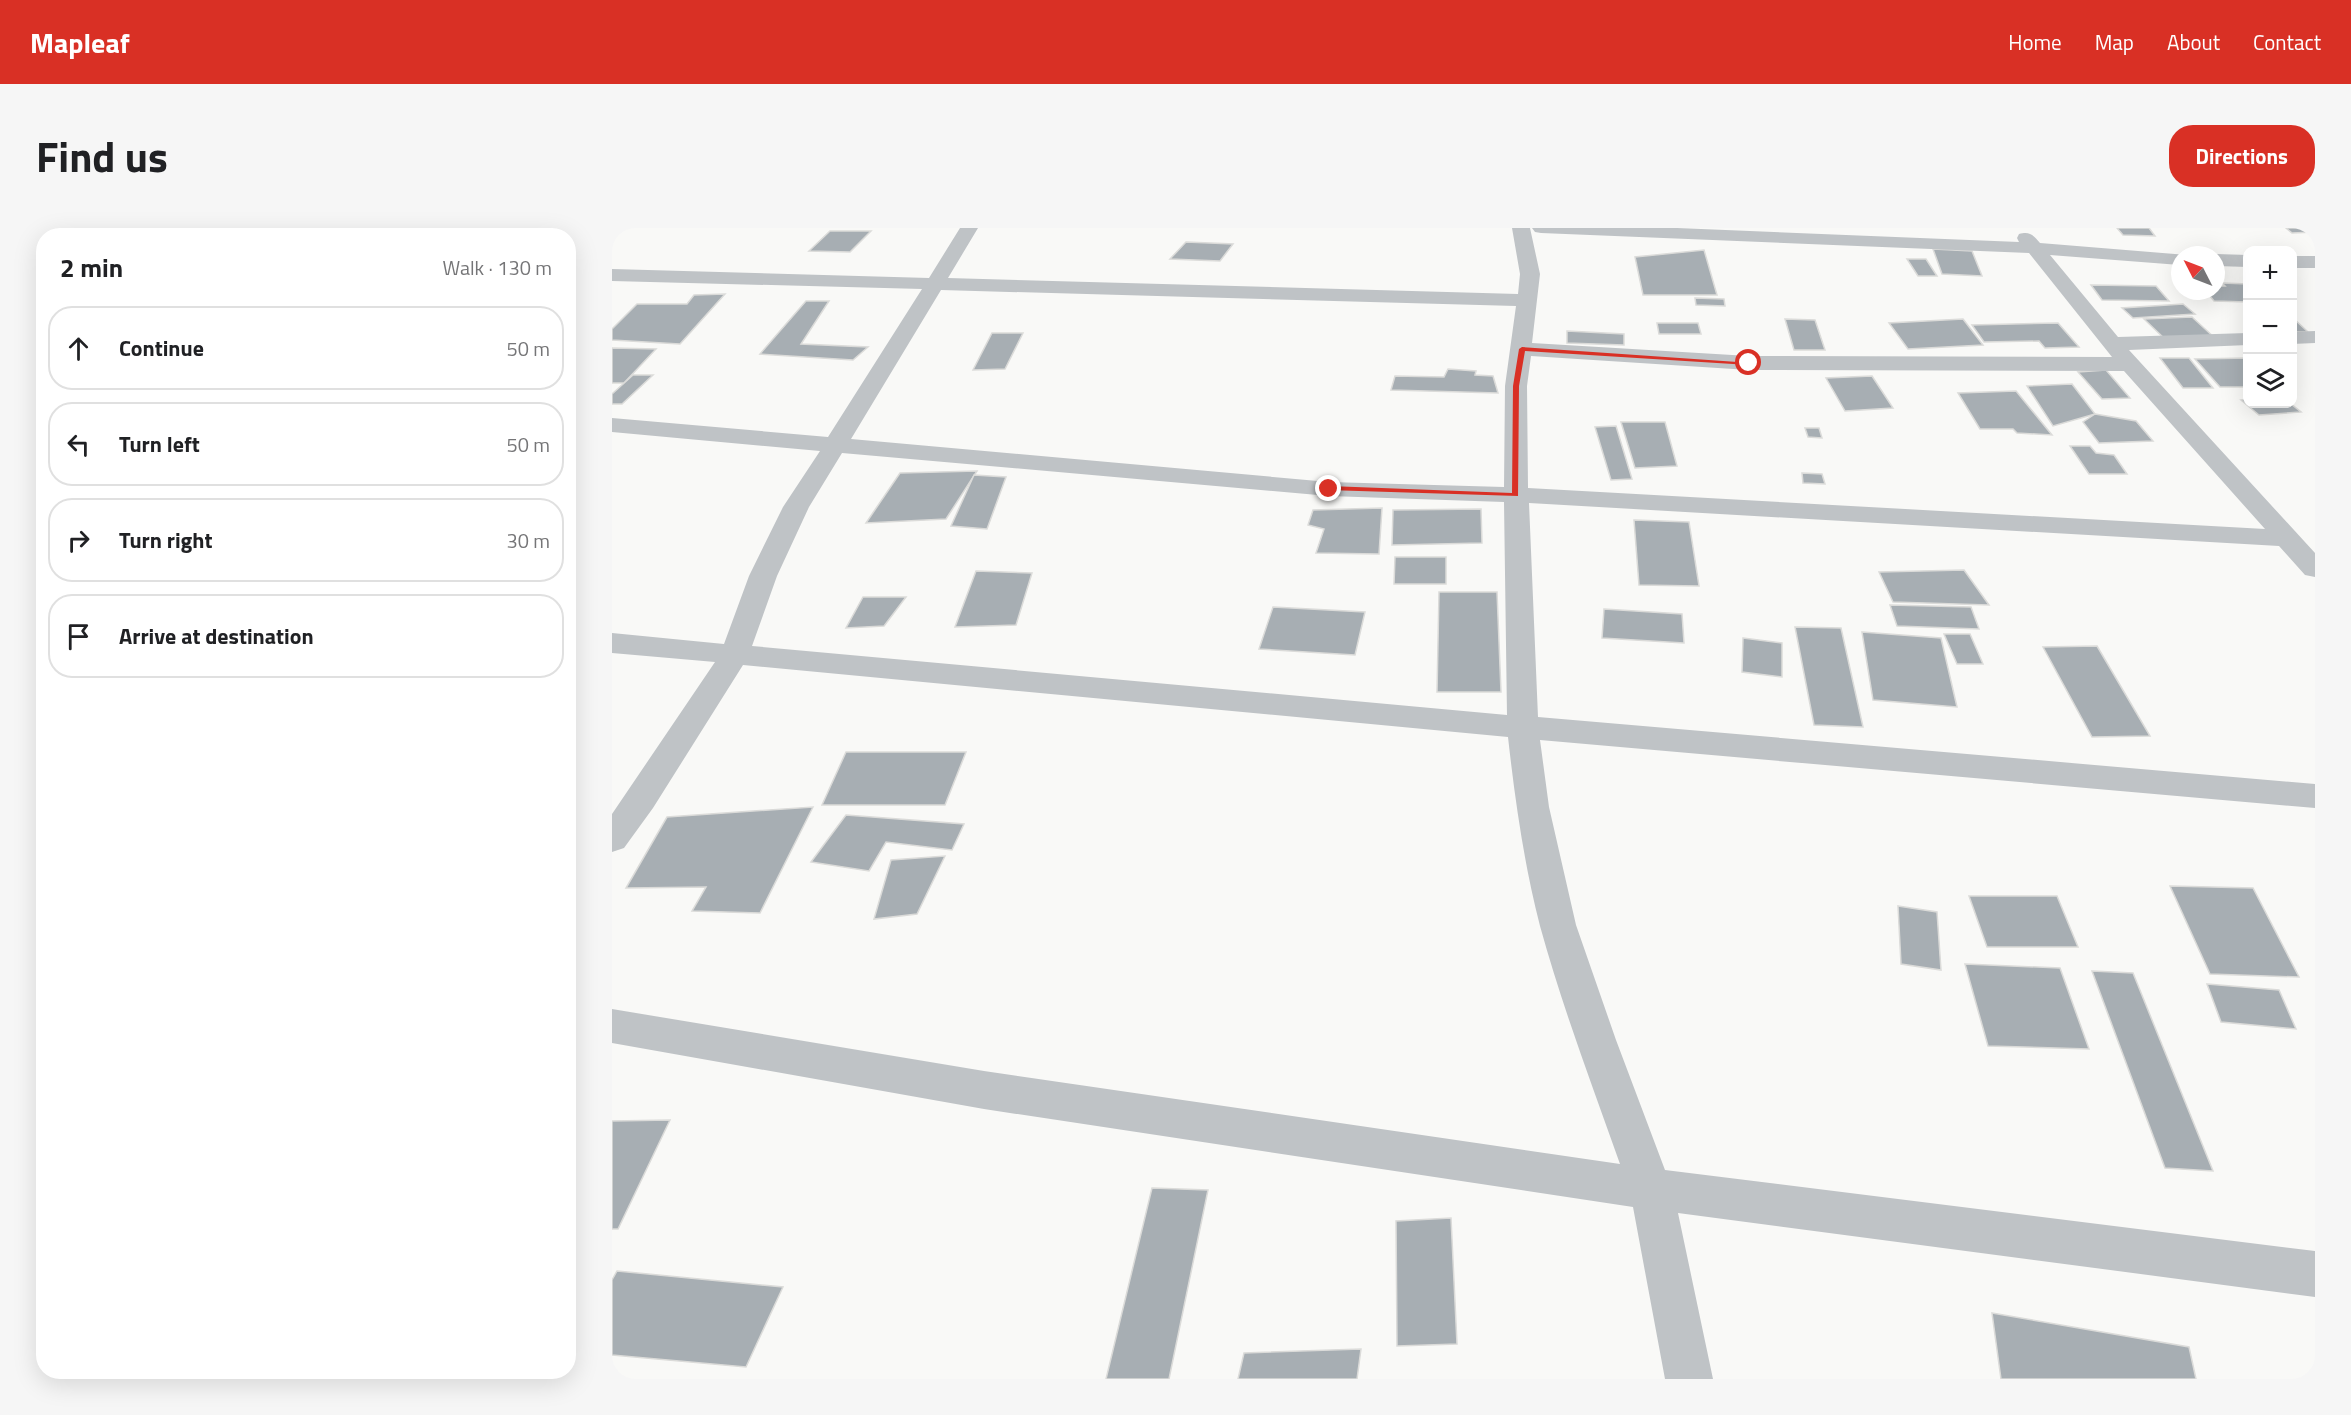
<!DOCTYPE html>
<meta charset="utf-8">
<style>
:root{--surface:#fff;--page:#f6f6f6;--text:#202124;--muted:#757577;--line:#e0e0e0;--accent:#d93025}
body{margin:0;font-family:"Titillium Web",sans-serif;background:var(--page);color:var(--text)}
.controls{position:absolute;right:18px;top:18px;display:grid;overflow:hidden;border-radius:12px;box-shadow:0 6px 24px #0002}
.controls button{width:54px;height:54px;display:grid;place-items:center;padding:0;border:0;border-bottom:2px solid var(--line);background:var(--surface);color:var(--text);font:30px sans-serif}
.compass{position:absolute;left:1559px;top:18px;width:54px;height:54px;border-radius:50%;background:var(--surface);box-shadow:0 6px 24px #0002;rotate:312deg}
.stop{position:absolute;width:18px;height:18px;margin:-14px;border:4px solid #d93025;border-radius:50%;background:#fff}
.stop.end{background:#d93025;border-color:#fff;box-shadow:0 2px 6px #0008}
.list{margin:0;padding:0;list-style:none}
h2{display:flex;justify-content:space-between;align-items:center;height:78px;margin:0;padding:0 24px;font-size:26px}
h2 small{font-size:20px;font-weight:400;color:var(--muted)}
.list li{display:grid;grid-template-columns:39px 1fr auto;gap:18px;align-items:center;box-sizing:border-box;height:84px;margin:0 12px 12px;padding:0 12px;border:2px solid var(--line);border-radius:24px}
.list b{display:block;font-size:22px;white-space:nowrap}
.list em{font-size:20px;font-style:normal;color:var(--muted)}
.icon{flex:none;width:33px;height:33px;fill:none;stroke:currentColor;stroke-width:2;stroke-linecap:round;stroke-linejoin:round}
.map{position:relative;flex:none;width:1703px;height:1151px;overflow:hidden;border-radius:24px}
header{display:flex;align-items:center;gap:36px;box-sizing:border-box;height:84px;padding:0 30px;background:var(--accent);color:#fff}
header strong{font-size:28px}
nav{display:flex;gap:33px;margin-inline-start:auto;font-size:21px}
.intro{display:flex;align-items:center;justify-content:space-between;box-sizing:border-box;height:144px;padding:0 36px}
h1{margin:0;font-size:42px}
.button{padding:15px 27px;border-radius:24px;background:var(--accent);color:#fff;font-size:21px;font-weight:700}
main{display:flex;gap:36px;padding:0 36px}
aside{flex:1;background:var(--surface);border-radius:24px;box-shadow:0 6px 24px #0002}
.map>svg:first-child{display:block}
</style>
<header>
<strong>Mapleaf</strong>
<nav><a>Home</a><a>Map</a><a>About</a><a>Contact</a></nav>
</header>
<div class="intro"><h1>Find us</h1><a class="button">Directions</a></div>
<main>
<aside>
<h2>2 min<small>Walk · 130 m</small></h2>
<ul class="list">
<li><svg class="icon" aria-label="ahead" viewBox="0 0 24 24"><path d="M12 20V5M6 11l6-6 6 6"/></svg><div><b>Continue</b></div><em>50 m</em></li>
<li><svg class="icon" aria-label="left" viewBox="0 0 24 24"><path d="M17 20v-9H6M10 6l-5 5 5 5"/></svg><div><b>Turn left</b></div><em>50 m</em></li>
<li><svg class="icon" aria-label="right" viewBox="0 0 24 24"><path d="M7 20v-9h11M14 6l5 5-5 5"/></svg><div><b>Turn right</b></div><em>30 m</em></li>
<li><svg class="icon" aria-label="arrive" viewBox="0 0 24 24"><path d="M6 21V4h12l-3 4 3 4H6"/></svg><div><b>Arrive at destination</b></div></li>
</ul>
</aside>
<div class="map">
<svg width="1703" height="1151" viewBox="0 0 1703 1151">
<rect width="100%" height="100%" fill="#f9f9f7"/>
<!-- building -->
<g fill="#a7aeb3" stroke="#dbdbd9" stroke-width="1.5">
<path d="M 1505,0 L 1537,0 L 1543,8 L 1511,7 Z"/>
<path d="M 1674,0 L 1703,0 L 1703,4 L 1680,5 Z"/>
<path d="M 218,3 L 259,3 L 238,24 L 197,23 Z"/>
<path d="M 574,14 L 621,16 L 608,33 L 558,31 Z"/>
<path d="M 1321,21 L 1360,23 L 1370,48 L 1330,46 Z"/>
<path d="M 1092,22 L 1105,67 L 1031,67 L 1023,29 Z"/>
<path d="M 1295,31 L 1314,31 L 1325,48 L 1306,48 Z"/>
<path d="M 1610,55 L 1636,56 L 1636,74 L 1602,73 L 1594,63 L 1604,63 L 1604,58 L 1613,58 Z"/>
<path d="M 1479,57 L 1544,58 L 1557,73 L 1490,72 Z"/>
<path d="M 113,66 L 68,116 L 0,112 L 0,101 L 25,76 L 75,76 L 82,67 Z"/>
<path d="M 1083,70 L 1112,71 L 1113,78 L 1084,77 Z"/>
<path d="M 194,73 L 217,73 L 189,116 L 256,119 L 241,132 L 148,126 Z"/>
<path d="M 1571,76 L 1583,86 L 1521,90 L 1510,80 Z"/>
<path d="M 1580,89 L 1604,111 L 1555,113 L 1532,91 Z"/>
<path d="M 1680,89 L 1696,104 L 1680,104 Z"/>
<path d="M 1173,91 L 1203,92 L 1213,122 L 1182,122 Z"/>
<path d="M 1351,91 L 1371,117 L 1296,121 L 1277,95 Z"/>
<path d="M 1045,95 L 1086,95 L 1089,106 L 1047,106 Z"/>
<path d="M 1446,95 L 1467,119 L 1433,120 L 1427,113 L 1372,114 L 1360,97 Z"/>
<path d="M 955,103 L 1012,106 L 1012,117 L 955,115 Z"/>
<path d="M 380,105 L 411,105 L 393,141 L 361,142 Z"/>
<path d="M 0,120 L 44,121 L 12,155 L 0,155 Z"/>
<path d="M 1548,130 L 1577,130 L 1601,160 L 1571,160 Z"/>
<path d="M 1636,130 L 1636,159 L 1608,159 L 1583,131 Z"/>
<path d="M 836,141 L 864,143 L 863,147 L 881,148 L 886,165 L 779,162 L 783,148 L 832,149 Z"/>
<path d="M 1494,142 L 1518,170 L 1490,171 L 1466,144 Z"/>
<path d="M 21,147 L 41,147 L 10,176 L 0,176 L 0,166 Z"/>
<path d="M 1260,148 L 1281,180 L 1233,183 L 1214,150 Z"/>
<path d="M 1460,156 L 1483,186 L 1441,198 L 1415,158 Z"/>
<path d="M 1404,163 L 1440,207 L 1405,205 L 1401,201 L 1368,201 L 1346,165 Z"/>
<path d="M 1636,171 L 1636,176 L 1679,176 L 1689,184 L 1647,187 L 1629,172 Z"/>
<path d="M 1483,186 L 1524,193 L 1541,213 L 1487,215 L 1471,194 Z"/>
<path d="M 1009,194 L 1053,194 L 1065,238 L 1023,240 Z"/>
<path d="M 1004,198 L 1020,251 L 999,252 L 983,199 Z"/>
<path d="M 1193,200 L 1207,200 L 1210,210 L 1196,209 Z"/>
<path d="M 1458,218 L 1478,218 L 1484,225 L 1502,227 L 1515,246 L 1477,246 Z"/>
<path d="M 365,243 L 334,291 L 254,295 L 288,245 Z"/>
<path d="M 1190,245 L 1210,246 L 1213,256 L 1191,255 Z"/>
<path d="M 362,247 L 394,249 L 375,301 L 339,298 Z"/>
<path d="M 770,280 L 767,326 L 704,325 L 712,301 L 696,297 L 701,282 Z"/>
<path d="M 869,281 L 870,315 L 780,317 L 781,282 Z"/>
<path d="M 1022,292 L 1077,294 L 1087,358 L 1027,357 Z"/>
<path d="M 783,329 L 834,329 L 834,356 L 782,356 Z"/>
<path d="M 1352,342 L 1377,377 L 1281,374 L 1267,344 Z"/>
<path d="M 364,343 L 420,345 L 404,397 L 343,399 Z"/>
<path d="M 827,364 L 885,364 L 889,464 L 825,464 Z"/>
<path d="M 251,369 L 294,369 L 272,398 L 234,400 Z"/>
<path d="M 1278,377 L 1359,379 L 1367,401 L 1285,398 Z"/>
<path d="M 661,379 L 753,384 L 743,427 L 647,421 Z"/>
<path d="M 992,381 L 1070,386 L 1072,415 L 990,410 Z"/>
<path d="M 1183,399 L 1229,400 L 1251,499 L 1202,497 Z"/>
<path d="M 1250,404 L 1329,410 L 1345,479 L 1261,472 Z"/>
<path d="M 1332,406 L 1358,406 L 1371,436 L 1345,436 Z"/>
<path d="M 1131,410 L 1170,415 L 1170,449 L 1130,444 Z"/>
<path d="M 1485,418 L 1538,508 L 1480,509 L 1431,419 Z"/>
<path d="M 234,524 L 354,524 L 333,577 L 210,577 Z"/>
<path d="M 201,579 L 148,685 L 80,683 L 94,659 L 14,660 L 55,589 Z"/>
<path d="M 234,587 L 352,596 L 340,622 L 274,614 L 257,643 L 199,634 Z"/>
<path d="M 333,628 L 305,686 L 262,691 L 279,632 Z"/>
<path d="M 1558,658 L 1641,660 L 1687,749 L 1598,746 Z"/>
<path d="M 1357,668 L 1445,668 L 1466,719 L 1375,719 Z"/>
<path d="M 1286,678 L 1325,684 L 1329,742 L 1289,736 Z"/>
<path d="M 1353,736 L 1448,740 L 1477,821 L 1376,818 Z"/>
<path d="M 1480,743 L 1521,745 L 1601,943 L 1553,940 Z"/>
<path d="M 1595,756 L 1667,762 L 1684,801 L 1609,794 Z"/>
<path d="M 58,892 L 6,1001 L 0,1001 L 0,893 Z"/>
<path d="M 540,960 L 596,962 L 557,1151 L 494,1151 Z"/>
<path d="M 839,990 L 845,1116 L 785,1118 L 784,993 Z"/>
<path d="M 5,1043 L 171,1059 L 134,1139 L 0,1127 L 0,1052 Z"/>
<path d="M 1380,1085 L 1577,1119 L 1584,1151 L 1389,1151 Z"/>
<path d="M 749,1121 L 745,1151 L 626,1151 L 632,1125 Z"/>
</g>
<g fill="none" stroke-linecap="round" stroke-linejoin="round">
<!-- minor -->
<g fill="#bfc3c6" fill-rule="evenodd">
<path d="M 348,0 L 366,0 L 336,50 L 906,66 L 908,46 L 900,0 L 918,0 L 928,46 L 920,115 L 1137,128 L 1500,129 L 1417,25 L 929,5 L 923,4 L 920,0 L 1065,0 L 1407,14 L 1405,10 L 1407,6 C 1418,3 1421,7 1428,15 L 1575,27 L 1568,27 L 1568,37 L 1438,27 L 1506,109 L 1636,105 L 1636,117 L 1517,122 L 1703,325 L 1703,349 L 1693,347 L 1667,318 L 917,275 L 926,489 L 1703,556 L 1703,580 L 928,512 L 937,579 L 964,697 L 1004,812 L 1053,942 L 1703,1023 L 1703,1069 L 1066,985 L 1101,1151 L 1053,1151 L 1021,979 L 372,881 L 0,815 L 0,781 L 372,843 L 1008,936 C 980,857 950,778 928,698 C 912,636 903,572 896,509 L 131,437 L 41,580 L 12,620 L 0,624 L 0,586 L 103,434 L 0,425 L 0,405 L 112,416 L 137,348 L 171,279 L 208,223 L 0,204 L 0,190 L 216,209 L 310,61 L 0,53 L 0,41 L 317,50 ZM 329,62 L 904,78 L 893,158 L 892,259 L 717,254 L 239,211 ZM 919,128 L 1137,142 L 1512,143 L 1653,301 L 916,260 L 915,158 ZM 230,225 L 717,268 L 892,274 L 895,487 L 140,418 L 165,348 L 197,279 Z"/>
<path d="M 1604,26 L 1636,27 L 1636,39 L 1604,38 L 1604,27 L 1601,27 Z"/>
<rect x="1680" y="28" width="23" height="12"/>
<path d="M 1703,103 L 1703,115 L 1680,116 L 1680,104 Z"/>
</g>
</g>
<!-- route -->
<path fill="#d93025" d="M 910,119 L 1140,135 L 1137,137 L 913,123 L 907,158 L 906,268 L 715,262 L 717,258 L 900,265 L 901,158 L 907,121 Z"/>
</svg>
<div class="controls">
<button>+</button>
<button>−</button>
<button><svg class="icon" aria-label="layers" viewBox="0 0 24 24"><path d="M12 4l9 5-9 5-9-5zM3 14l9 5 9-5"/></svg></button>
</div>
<svg class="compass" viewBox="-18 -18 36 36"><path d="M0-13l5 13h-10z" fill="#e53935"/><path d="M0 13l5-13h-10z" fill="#757577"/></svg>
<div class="stop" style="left:1137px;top:135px"></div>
<div class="stop end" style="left:717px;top:261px"></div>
</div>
</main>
